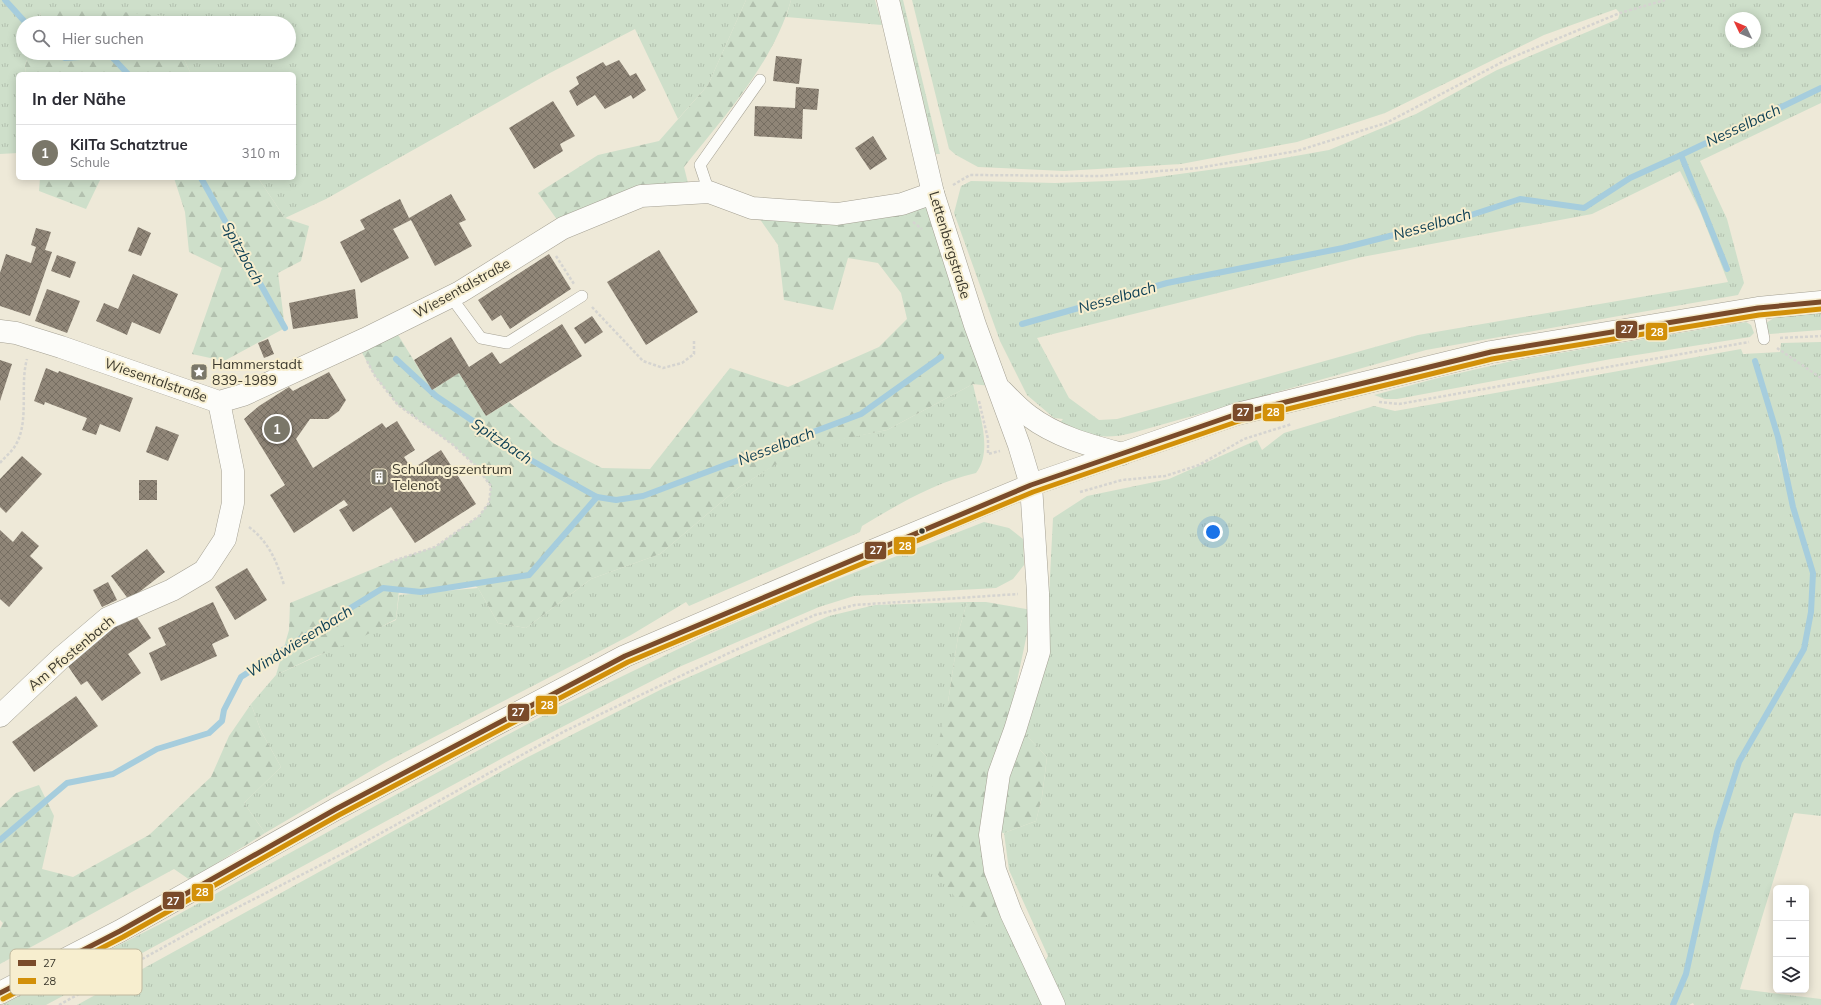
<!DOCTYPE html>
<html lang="de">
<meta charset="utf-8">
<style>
:root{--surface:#fff;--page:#f2f2f3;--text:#2b2b33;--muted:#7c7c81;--line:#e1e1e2;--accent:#7a7769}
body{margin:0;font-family:Mulish,sans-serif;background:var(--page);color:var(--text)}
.controls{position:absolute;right:12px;bottom:12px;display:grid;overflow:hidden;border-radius:6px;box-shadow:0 2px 10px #0003}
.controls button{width:36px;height:36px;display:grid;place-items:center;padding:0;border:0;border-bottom:1px solid var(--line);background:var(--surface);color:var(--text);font:20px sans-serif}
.compass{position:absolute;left:1725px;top:12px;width:36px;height:36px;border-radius:50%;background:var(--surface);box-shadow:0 2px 10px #0003;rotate:314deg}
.you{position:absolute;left:1213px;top:532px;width:14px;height:14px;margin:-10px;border:3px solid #fff;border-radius:50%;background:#1a73e8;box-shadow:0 0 0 6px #1a73e833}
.badge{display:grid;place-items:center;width:26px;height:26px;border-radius:50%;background:var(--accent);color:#fff;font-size:13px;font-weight:700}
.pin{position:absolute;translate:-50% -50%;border:2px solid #fff;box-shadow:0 1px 4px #0006}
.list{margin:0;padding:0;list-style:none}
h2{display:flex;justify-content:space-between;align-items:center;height:52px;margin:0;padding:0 16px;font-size:17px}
h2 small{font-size:13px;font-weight:400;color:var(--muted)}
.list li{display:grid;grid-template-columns:26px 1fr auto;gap:12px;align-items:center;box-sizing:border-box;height:56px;padding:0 16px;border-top:1px solid var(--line)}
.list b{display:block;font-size:15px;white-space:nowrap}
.list p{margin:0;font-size:13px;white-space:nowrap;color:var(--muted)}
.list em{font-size:13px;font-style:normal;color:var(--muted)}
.icon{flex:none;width:22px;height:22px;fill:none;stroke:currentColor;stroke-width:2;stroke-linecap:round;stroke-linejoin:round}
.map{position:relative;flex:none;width:1821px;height:1005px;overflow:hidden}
.search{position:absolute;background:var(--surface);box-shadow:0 2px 10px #0003;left:16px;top:16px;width:280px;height:44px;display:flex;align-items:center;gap:10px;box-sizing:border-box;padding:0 14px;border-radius:22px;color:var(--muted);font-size:15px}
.panel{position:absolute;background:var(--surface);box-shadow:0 2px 10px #0003;left:16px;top:72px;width:280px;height:108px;border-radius:6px}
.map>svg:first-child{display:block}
</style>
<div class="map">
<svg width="1821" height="1005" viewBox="0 0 1821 1005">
<defs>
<pattern id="grass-tufts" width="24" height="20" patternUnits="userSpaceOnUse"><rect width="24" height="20" fill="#cedfca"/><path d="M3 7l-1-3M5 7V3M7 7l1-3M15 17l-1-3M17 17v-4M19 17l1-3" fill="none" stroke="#b2c0ae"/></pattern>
<pattern id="forest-firs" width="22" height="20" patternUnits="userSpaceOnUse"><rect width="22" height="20" fill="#cedfca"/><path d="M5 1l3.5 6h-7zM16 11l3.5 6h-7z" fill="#b2c0ae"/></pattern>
<pattern id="building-cross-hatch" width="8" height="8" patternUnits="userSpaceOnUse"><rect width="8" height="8" fill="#8f8577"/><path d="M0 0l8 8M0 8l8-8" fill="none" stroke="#766e62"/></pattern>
</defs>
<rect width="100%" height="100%" fill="#eee9d8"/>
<!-- grass -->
<g fill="url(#grass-tufts)" fill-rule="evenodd">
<path d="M 0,0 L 746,0 L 708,85 L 678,119 L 635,29 L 548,74 L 326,199 L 285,218 L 258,178 L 294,178 L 294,74 L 191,74 L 181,53 L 289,53 L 289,23 L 169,23 L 166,16 L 41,12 L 38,23 L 23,23 L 23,53 L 29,53 L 25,66 L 26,74 L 18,74 L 18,153 L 0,154 Z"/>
<path d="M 791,0 L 875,0 L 882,25 L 786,17 Z"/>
<path d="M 897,0 L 903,0 L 940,154 L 936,154 L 929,136 Z"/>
<path d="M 912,0 L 1821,0 L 1821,103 L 1700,161 L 1727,219 L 1744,283 L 1738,295 L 1426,350 L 1132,433 C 1101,441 1087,434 1058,425 L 1063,419 L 1054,418 L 1027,395 L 1000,341 L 954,213 L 961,186 L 971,181 L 1055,183 L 1136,180 L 1245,165 L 1329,150 L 1416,114 L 1497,70 L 1618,19 L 1620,13 L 1616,9 L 1544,35 L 1385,113 L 1297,142 L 1181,164 L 1064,171 L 978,167 L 956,155 L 949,149 ZM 1731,18 L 1755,18 L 1755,42 L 1731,42 ZM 1680,171 L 1700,211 L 1728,282 L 1418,335 L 1117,419 L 1099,420 L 1069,398 L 1037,338 L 1362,257 L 1592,214 Z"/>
<path d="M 1821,313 L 1821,330 L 1770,334 L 1766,330 L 1766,323 L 1774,318 Z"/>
<path d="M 1746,322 L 1751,325 L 1754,333 L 1750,337 L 1611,359 L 1397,399 L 1385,399 L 1374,395 L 1438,378 L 1512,361 Z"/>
<path d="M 1821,342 L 1821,816 L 1794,813 L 1740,989 L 1821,999 L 1821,1005 L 1694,1005 L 1693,1003 L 1689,1005 L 1060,1005 L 1043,965 L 1048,956 L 1009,870 L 1004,833 L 1036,821 L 1042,797 L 1047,757 L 1025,734 L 1046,655 L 1053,518 L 1087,496 L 1169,479 L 1257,440 L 1262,450 L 1284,433 L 1374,406 L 1395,411 L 1741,349 L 1743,354 L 1780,352 L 1781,343 ZM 1777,453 L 1787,460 L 1792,504 L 1792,503 Z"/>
<path d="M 973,384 C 978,410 994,450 976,473 C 935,482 897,505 862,526 L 860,532 L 689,606 L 686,602 L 631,635 L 386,762 L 265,833 L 244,803 L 281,767 L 261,731 L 251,704 L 276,675 L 396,620 L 399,595 L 478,588 L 498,623 L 526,628 L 591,579 L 660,554 L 738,488 L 804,446 L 887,430 Z"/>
<path d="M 984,522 L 1009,528 L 1023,539 L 1024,565 L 1013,579 L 996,588 L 854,596 L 819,607 L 679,667 L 525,746 L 46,1005 L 2,1005 L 170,919 L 373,807 L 559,707 L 705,636 L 820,586 Z"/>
<path d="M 967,602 L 959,630 L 948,702 L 1005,915 L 1044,1005 L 77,1005 L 526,758 L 664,688 L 829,616 L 875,605 Z"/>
</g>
<!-- forest -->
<g fill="url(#forest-firs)">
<path d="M 746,0 L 791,0 C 774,62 723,118 684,167 L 690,191 L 563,228 L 538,193 L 598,155 L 659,141 L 708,85 Z"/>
<path d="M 79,8 L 166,16 L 169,23 L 38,23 L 41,12 Z"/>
<path d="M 29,53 L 181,53 L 191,74 L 26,74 L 25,66 Z"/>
<path d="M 40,178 L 101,178 L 86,209 L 39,191 Z"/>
<path d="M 174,178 L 258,178 L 285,218 L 309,226 L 301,261 L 278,273 L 285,328 L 224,361 L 192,354 L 222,268 L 189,252 L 185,212 Z"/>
<path d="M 933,193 L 998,387 L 973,384 L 887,430 L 804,447 L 738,488 L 660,554 L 591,579 L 526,628 L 498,623 L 478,588 L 473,584 L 421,592 L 399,590 L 396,619 L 355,641 L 314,657 L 276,675 L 289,630 L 290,603 L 390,562 L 435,547 L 479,516 L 489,503 L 491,486 L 475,465 L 452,444 L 398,405 L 375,376 L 361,351 L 395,330 L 432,390 L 459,373 L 486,416 L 509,402 L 553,443 L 602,468 L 650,469 L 730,368 L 788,387 L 879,347 L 907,319 L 901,293 L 878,263 L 848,258 L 833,310 L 784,300 L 778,245 L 752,208 L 837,214 Z"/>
<path d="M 967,602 L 986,602 L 1032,610 L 1008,724 L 1025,734 L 1047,757 L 1042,797 L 1036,821 L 1004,833 L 984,832 L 1005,915 L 979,929 L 936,872 L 932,770 L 948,702 L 959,630 Z"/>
<path d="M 251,704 L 261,731 L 281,767 L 244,803 L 265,833 L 190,880 L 174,869 L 0,964 L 0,929 L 3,923 L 0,920 L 0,808 L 16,793 L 39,785 L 54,816 L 42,869 L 73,877 L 149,835 L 211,777 L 229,736 Z"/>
</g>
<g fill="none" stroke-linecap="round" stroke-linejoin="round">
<!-- stream -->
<g stroke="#a6cddd" stroke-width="6">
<path d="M 5,0 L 26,23"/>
<path d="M 55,53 L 65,58 L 110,55 L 128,74"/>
<path d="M 1681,155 L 1727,269"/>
<path d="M 201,178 L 285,328"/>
<path d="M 1022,324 L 1167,283 L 1343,248 L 1468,216 L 1520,199 L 1584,208 L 1630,178 L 1681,155 L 1821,88"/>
<path d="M 396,359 L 436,396 L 529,459 L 597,497 L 616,500 L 643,496 L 861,414 L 941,357"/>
<path d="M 0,840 L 67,783 L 113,774 L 157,749 L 209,733 L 222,721 L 224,710 L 241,677 L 297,641 L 383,588 L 421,592 L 529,575 L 597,497"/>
<path d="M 1673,1005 L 1686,974 L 1717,832 L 1739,762 L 1804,649 L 1811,612 L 1813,573 L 1793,507 L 1778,437 L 1755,361"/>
</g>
</g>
<!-- building -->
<g fill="url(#building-cross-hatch)">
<path d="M 776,56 L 802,59 L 799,84 L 773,81 Z"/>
<path d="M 619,60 L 630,76 L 636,73 L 646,90 L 633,99 L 631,95 L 605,109 L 595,95 L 577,106 L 569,91 L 579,84 L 576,77 L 603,62 L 606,66 Z"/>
<path d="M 796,87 L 819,89 L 817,110 L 803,109 L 802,139 L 754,136 L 755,106 L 795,108 Z"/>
<path d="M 553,101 L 575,136 L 560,144 L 563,151 L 534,169 L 509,128 Z"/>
<path d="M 873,136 L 887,159 L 870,170 L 855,148 Z"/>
<path d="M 451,194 L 466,220 L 459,223 L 472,246 L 435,266 L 411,220 L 393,229 L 409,258 L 361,283 L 340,242 L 365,229 L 360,220 L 400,199 L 409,218 Z"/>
<path d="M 138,227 L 151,233 L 141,256 L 128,251 Z"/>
<path d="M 36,228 L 51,232 L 45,250 L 52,252 L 30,316 L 0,306 L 0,273 L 6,254 L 31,263 L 36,247 L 31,245 Z"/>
<path d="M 659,250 L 698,312 L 646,345 L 607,282 Z"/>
<path d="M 549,254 L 571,289 L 510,329 L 501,315 L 492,321 L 478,300 Z"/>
<path d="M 57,255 L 76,262 L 70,278 L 51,271 Z"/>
<path d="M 133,274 L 178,294 L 160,334 L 132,322 L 127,335 L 96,321 L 104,303 L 118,309 Z"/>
<path d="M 47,289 L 80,301 L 67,333 L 35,321 Z"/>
<path d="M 355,289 L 358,318 L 293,329 L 289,303 Z"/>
<path d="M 592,316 L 603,332 L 585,344 L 574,328 Z"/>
<path d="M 562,324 L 582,356 L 486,416 L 459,373 L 432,390 L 414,360 L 451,337 L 469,367 L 492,352 L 500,364 Z"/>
<path d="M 268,339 L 274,354 L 264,358 L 258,343 Z"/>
<path d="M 0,360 L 12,364 L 0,401 Z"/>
<path d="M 46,368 L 58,373 L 59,371 L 133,398 L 120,432 L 100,424 L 96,435 L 82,430 L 87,418 L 45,402 L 44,405 L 34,401 Z"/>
<path d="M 329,372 L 346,400 L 339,411 L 328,419 L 310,419 L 296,439 L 313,468 L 382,423 L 386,428 L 397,421 L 415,450 L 404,457 L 412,469 L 441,450 L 476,504 L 415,543 L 391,507 L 353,532 L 339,510 L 348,505 L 344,500 L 294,533 L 270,495 L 285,485 L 244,419 L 259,406 L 289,387 L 293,391 Z"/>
<path d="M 156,426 L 179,435 L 168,461 L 146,452 Z"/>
<path d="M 22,456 L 42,474 L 6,513 L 0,507 L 0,479 Z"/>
<rect x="139" y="480" width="18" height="20"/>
<path d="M 0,530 L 13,542 L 22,531 L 39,546 L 30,556 L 43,568 L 9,607 L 0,599 Z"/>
<path d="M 147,549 L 165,572 L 129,600 L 111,576 Z"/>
<path d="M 247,568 L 267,600 L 235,620 L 215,587 Z"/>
<path d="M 108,582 L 117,600 L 102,607 L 93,590 Z"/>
<path d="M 213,602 L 229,636 L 212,644 L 217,656 L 161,681 L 149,653 L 166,645 L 158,628 Z"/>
<path d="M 134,613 L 151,638 L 128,654 L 141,673 L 102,701 L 87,681 L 81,685 L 65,662 Z"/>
<path d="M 76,696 L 98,726 L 34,772 L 12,742 Z"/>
</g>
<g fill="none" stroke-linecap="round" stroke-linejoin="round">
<!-- service casing -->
<g stroke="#a4a093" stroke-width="12">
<g id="service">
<path d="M 709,192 L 700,165 L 760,80"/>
<path d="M 451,297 L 481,338 L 507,343 L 582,296"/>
<path d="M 1758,308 L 1764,339"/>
</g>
</g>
<!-- minor casing -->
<g stroke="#a4a093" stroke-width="23">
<g id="minor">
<path d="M 0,331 L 16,333 L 61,347 L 219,402 L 243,395 L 365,339 L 460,292 L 563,228 L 641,196 L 709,192 L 752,208 L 837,214 L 902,204 L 933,193"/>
<path d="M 1031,485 L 1038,593 L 1039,652 L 1015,730 L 999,774 L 990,835 L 995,870 L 1011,913 L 1054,1005"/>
<path d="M 0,716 L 61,658 L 108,618 L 172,590 L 204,571 L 225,539 L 233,503 L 233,471 L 219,402"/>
</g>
</g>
<!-- tertiary casing -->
<g stroke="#a4a093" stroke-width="23">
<g id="tertiary">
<path d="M 888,0 L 933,193 L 975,325 L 1019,445 L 1031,485"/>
<path d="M 1002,391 C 1010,399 1019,409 1029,416 C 1057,437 1089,445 1122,454"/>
</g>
</g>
<!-- secondary casing -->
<g stroke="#a4a093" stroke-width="23">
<path id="secondary" d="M 0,993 L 120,931 L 336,809 L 625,656 L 826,570 L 1031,485 L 1237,414 L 1491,352 L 1758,308 L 1821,302"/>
</g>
<!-- path -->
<g stroke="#d5d4d0" stroke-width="2.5" stroke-dasharray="3 2" stroke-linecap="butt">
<path d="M 953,185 L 970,175 L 1100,176 L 1198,168 L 1297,151 L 1386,123 L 1508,59 L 1620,13 L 1665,0"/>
<path d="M 913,222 L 922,229"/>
<path d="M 556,256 L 574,284"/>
<path d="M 592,307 L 643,361 L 663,368 L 682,363 L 694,354 L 694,339"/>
<path d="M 1780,338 L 1821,336"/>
<path d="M 1777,348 L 1821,378"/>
<path d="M 367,361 L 375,376 L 398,405 L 452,444 L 475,465 L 491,486 L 489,503 L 479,516 L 435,547 L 390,562"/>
<path d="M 979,401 L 988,439 L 988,454 L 1000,451"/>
<path d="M 1379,402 L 1399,404 L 1749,342"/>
<path d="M 0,463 C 4,458 9,454 13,449 C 31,425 19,387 27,359"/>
<path d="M 1080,492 L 1122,480 L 1165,476 L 1199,465 L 1244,439 L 1292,424"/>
<path d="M 249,527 C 269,542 277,562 284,585"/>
<path d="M 59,1005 L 209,922 L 354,848 L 565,731 L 731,652 L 815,615 L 855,605 L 1018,594"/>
</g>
<!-- service -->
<use href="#service" stroke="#fcfcf9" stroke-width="11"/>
<!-- minor -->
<use href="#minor" stroke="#fcfcf9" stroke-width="22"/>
<!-- tertiary -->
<use href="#tertiary" stroke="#fcfcf9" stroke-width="22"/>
<!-- secondary -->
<use href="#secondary" stroke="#fcfcf9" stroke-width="22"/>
<!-- bus-1 casing -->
<g stroke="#f7eecf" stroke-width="8">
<path id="bus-1" d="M 0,993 L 120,931 L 336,809 L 625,656 L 1031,485 L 1237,414 L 1491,352 L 1758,308 L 1821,302"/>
</g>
<!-- bus-2 casing -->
<g stroke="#f7eecf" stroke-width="8">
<path id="bus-2" d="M 3,999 L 123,937 L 339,815 L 628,662 L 1033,492 L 1239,421 L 1492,359 L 1759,315 L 1821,309"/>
</g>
<!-- bus-1 -->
<use href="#bus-1" stroke="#7a4b2a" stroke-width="5"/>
<!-- bus-2 -->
<use href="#bus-2" stroke="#d29009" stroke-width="5"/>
</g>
<!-- icons -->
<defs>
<g id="sight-square" transform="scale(0.9)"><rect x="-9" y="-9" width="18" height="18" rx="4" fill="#7a7769" stroke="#f7eecf"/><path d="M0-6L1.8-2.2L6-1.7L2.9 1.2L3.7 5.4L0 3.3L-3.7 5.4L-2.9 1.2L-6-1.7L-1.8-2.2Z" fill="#fff"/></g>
<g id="building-square" transform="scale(0.9)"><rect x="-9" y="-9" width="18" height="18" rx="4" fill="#7a7769" stroke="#f7eecf"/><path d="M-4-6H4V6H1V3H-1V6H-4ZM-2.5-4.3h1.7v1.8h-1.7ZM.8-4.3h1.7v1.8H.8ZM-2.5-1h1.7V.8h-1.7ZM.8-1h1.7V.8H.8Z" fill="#fff"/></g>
</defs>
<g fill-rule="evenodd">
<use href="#sight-square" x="199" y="372"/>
<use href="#building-square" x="379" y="477"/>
</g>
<!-- markers -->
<circle fill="#3c392d" stroke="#f7eecf" stroke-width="1.5" cx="922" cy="531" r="3.5"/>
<g text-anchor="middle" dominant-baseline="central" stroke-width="4" stroke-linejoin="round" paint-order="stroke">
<!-- street labels -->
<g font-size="14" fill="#3c392d" stroke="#f7eecf">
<text transform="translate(950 245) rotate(73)">Lettenbergstraße</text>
<text transform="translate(462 288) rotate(-29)">Wiesentalstraße</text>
<text transform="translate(156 380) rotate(19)">Wiesentalstraße</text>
<text transform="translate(71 653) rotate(-40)">Am Pfostenbach</text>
</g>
<!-- poi labels -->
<g font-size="14" fill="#3c392d" stroke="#f7eecf" text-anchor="start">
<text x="212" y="364">Hammerstadt<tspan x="212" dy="16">839-1989</tspan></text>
<text x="392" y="469">Schulungszentrum<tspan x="392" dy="16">Telenot</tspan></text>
</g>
<!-- water labels -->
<g font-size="15" font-style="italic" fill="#0c3e53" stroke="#f7eecf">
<text transform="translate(1743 125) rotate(-25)">Nesselbach</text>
<text transform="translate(1432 224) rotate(-16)">Nesselbach</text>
<text transform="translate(243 253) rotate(61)">Spitzbach</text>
<text transform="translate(1117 297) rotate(-16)">Nesselbach</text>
<text transform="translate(502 441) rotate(34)">Spitzbach</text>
<text transform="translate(776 446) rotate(-21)">Nesselbach</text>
<text transform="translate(299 641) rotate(-32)">Windwiesenbach</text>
</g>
</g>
<!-- legend -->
<rect x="10" y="949" width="132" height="46" rx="6" fill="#f7eecf" stroke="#bfb89e" stroke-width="1"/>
<rect x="18" y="960" width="18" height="6" fill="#7a4b2a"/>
<rect x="18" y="978" width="18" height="6" fill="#d29009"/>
<g font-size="11" fill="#3c392d">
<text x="43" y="967">27</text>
<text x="43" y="985">28</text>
</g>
<g stroke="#f7eecf" stroke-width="1.5">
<rect x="1615" y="320" width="23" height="19" rx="4" fill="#7a4b2a"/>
<rect x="1645" y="322" width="23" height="19" rx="4" fill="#d29009"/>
<rect x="1232" y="403" width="22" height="19" rx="4" fill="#7a4b2a"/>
<rect x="1262" y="403" width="23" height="19" rx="4" fill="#d29009"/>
<rect x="893" y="536" width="23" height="19" rx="4" fill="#d29009"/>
<rect x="864" y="541" width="23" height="19" rx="4" fill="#7a4b2a"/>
<rect x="535" y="695" width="23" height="20" rx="4" fill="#d29009"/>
<rect x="507" y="703" width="23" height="19" rx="4" fill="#7a4b2a"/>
<rect x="191" y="883" width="23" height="19" rx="4" fill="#d29009"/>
<rect x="162" y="891" width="23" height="19" rx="4" fill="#7a4b2a"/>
</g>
<g font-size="11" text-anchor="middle" font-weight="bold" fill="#fff">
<text x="1627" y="333">27</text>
<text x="1657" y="336">28</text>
<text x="1243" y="416">27</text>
<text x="1273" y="416">28</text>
<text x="905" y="550">28</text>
<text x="876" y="554">27</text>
<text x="547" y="709">28</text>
<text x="518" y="716">27</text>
<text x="202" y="896">28</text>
<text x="173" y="905">27</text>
</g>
</svg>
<div class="controls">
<button>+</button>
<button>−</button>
<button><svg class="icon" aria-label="layers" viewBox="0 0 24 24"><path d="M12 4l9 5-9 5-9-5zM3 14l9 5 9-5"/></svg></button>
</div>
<svg class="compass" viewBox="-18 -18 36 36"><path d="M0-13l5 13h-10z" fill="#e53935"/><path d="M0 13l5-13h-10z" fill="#7c7c81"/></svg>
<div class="you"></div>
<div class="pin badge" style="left:277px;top:429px">1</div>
<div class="search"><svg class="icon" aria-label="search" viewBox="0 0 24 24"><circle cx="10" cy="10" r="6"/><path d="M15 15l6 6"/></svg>Hier suchen</div>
<section class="panel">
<h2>In der Nähe<small></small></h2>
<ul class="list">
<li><span class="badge">1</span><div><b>KiITa Schatztrue</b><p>Schule</p></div><em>310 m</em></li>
</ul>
</section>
</div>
